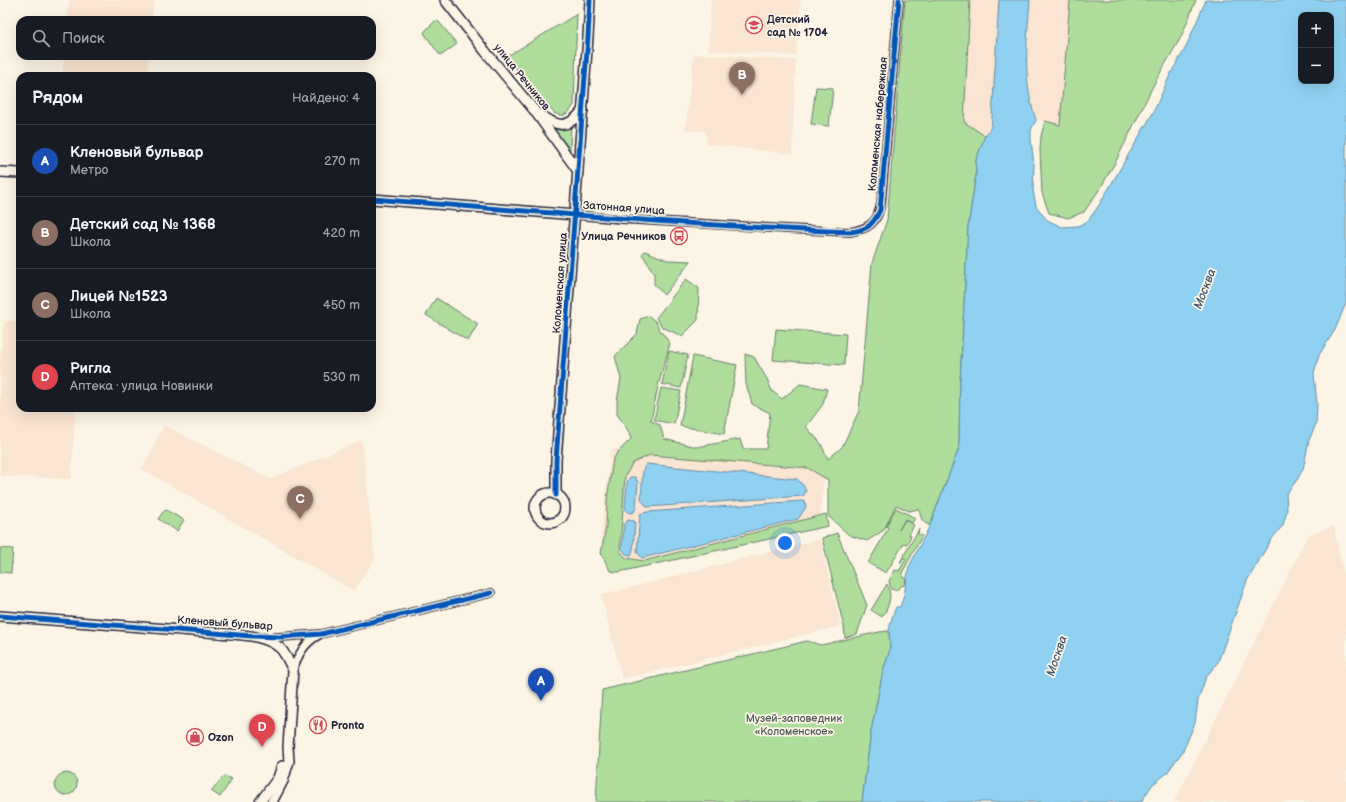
<!DOCTYPE html>
<html lang="ru">
<meta charset="utf-8">
<style>
:root{--surface:#171b24;--page:#20242c;--text:#f1f3f6;--muted:#9ea1a6;--line:#363941;--accent:#0f766e}
body{margin:0;font-family:"Balsamiq Sans",sans-serif;background:var(--page);color:var(--text)}
.controls{position:absolute;right:12px;top:12px;display:grid;overflow:hidden;border-radius:8px;box-shadow:0 4px 16px #0002}
.controls button{width:36px;height:36px;display:grid;place-items:center;padding:0;border:0;border-bottom:1px solid var(--line);background:var(--surface);color:var(--text);font:20px sans-serif}
.you{position:absolute;left:785px;top:543px;width:14px;height:14px;margin:-10px;border:3px solid #fff;border-radius:50%;background:#1a73e8;box-shadow:0 0 0 6px #1a73e833}
.badge{display:grid;place-items:center;width:26px;height:26px;border-radius:50%;background:var(--accent);color:#fff;font-size:13px;font-weight:700}
.pin{position:absolute;translate:-50% -33px;filter:drop-shadow(0 1px 2px #0008)}
.pin::after{content:'';position:absolute;top:21px;width:14px;height:12px;background:inherit;clip-path:polygon(0 0,100% 0,50% 100%)}
.list{margin:0;padding:0;list-style:none}
h2{display:flex;justify-content:space-between;align-items:center;height:52px;margin:0;padding:0 16px;font-size:17px}
h2 small{font-size:13px;font-weight:400;color:var(--muted)}
.list li{display:grid;grid-template-columns:26px 1fr auto;gap:12px;align-items:center;box-sizing:border-box;height:72px;padding:0 16px;border-top:1px solid var(--line)}
.list b{display:block;font-size:15px;white-space:nowrap}
.list p{margin:0;font-size:13px;white-space:nowrap;color:var(--muted)}
.list em{font-size:13px;font-style:normal;color:var(--muted)}
.icon{flex:none;width:22px;height:22px;fill:none;stroke:currentColor;stroke-width:2;stroke-linecap:round;stroke-linejoin:round}
.map{position:relative;flex:none;width:1346px;height:802px;overflow:hidden}
.search{position:absolute;background:var(--surface);box-shadow:0 4px 16px #0002;left:16px;top:16px;width:360px;height:44px;display:flex;align-items:center;gap:10px;box-sizing:border-box;padding:0 14px;border-radius:12px;color:var(--muted);font-size:15px}
.panel{position:absolute;background:var(--surface);box-shadow:0 4px 16px #0002;left:16px;top:72px;width:360px;height:340px;border-radius:12px}
.map>svg:first-child{display:block}
</style>
<div class="map">
<svg width="1346" height="802" viewBox="0 0 1346 802">
<rect width="100%" height="100%" fill="#fcf5e5"/>
<filter id="ink" filterUnits="userSpaceOnUse"><feTurbulence type="fractalNoise" baseFrequency=".025" numOctaves="2"/><feDisplacementMap in="SourceGraphic" scale="8" xChannelSelector="R" yChannelSelector="G"/><feConvolveMatrix kernelMatrix="1 2 1 2 8 2 1 2 1" color-interpolation-filters="sRGB"/></filter>
<g filter="url(#ink)">
<!-- built -->
<g fill="#f9e5d1">
<path d="M 69,0 L 154,0 L 152,20 L 67,20 Z"/>
<path d="M 711,0 L 801,0 L 796,56 L 708,50 Z"/>
<path d="M 970,0 L 999,0 L 992,118 L 991,127 L 985,136 L 964,123 Z"/>
<path d="M 1030,0 L 1070,0 L 1060,125 L 1036,120 L 1032,109 L 1026,70 Z"/>
<path d="M 694,54 L 796,60 L 792,154 L 706,144 L 706,131 L 685,130 Z"/>
<path d="M 64,56 L 149,56 L 147,76 L 62,76 Z"/>
<path d="M 4,321 L 20,321 L 20,408 L 76,408 L 71,479 L 0,476 L 0,360 Z"/>
<path d="M 164,425 L 270,479 L 362,440 L 375,559 L 354,591 L 142,469 Z"/>
<path d="M 611,449 L 825,471 L 819,524 L 619,570 L 605,551 L 601,535 Z"/>
<path d="M 1334,526 L 1346,586 L 1346,802 L 1174,802 L 1308,535 Z"/>
<path d="M 820,539 L 841,626 L 622,679 L 601,595 Z"/>
</g>
<!-- green -->
<g fill="#aedd9c" stroke="#68806c">
<path d="M 905,0 L 970,0 L 964,122 L 985,136 L 976,160 L 976,175 L 968,227 L 960,382 L 959,448 L 930,525 C 921,523 921,517 919,509 L 909,511 L 896,505 L 884,530 L 867,541 L 849,535 L 828,516 L 828,480 L 808,468 L 650,455 L 633,463 L 625,476 L 620,551 L 626,558 L 644,561 L 826,514 L 828,526 L 619,572 L 610,571 L 601,553 L 606,527 L 607,500 L 613,459 L 618,452 L 631,439 L 627,429 L 617,414 L 617,401 L 621,379 L 615,356 L 637,334 L 640,319 L 649,316 L 656,322 L 659,329 L 670,343 L 658,386 L 651,421 L 660,425 L 664,439 L 697,447 L 740,439 L 743,449 L 766,449 L 770,413 L 752,404 L 746,384 L 745,354 L 754,357 L 767,379 L 772,391 L 782,399 L 800,384 L 827,389 L 823,404 L 806,427 L 820,442 L 828,459 L 842,447 L 859,411 L 872,263 L 887,220 Z"/>
<path d="M 1070,0 L 1196,0 L 1181,37 L 1155,82 L 1116,161 L 1101,187 L 1084,212 L 1068,218 L 1049,213 L 1042,193 L 1040,150 L 1041,136 L 1045,121 L 1060,125 Z"/>
<path d="M 577,14 L 574,105 L 569,112 L 562,116 L 554,113 L 506,57 Z"/>
<path d="M 435,21 L 439,22 L 457,44 L 442,55 L 439,54 L 424,33 L 425,31 Z"/>
<path d="M 816,87 L 833,88 L 829,126 L 811,124 Z"/>
<path d="M 571,126 L 570,150 L 551,127 L 558,128 Z"/>
<path d="M 645,251 L 667,260 L 691,261 L 664,295 L 654,284 L 654,273 L 642,254 Z"/>
<path d="M 686,279 L 699,288 L 698,320 L 682,336 L 662,327 L 656,318 Z"/>
<path d="M 436,298 L 478,324 L 468,341 L 426,315 Z"/>
<path d="M 776,329 L 846,334 L 844,365 L 773,360 Z"/>
<path d="M 669,351 L 688,355 L 681,388 L 662,384 Z"/>
<path d="M 693,356 L 737,365 L 724,434 L 680,426 Z"/>
<path d="M 661,388 L 681,391 L 674,424 L 654,420 Z"/>
<path d="M 896,508 L 915,518 L 912,523 L 905,519 L 899,530 L 905,520 L 914,525 L 909,535 L 911,536 L 907,544 L 904,543 L 886,573 L 868,563 L 886,532 L 888,527 L 886,526 Z"/>
<path d="M 166,510 L 184,520 L 177,531 L 158,519 L 163,512 Z"/>
<path d="M 919,529 L 918,534 L 922,536 L 902,573 L 903,578 L 906,578 L 905,585 L 901,586 C 898,590 896,590 891,589 L 889,581 L 895,570 L 899,571 L 906,559 L 903,558 L 901,562 L 900,562 Z"/>
<path d="M 837,533 L 867,605 L 857,634 L 845,638 L 844,627 L 822,538 Z"/>
<path d="M 0,548 L 13,549 L 11,573 L 0,572 Z"/>
<path d="M 887,584 C 893,595 889,607 882,617 L 871,610 Z"/>
<path d="M 889,631 L 890,650 L 883,671 L 871,732 L 862,802 L 596,802 L 602,690 L 807,641 L 821,645 L 879,632 Z"/>
<circle cx="66" cy="784" r="11"/>
<path d="M 224,776 L 232,779 L 220,797 L 211,791 Z"/>
</g>
<!-- water -->
<g fill="#90d1f1" stroke="#648ba8" fill-rule="evenodd">
<path d="M 999,0 L 1030,0 C 1027,43 1022,78 1036,120 L 1031,130 L 1031,140 L 1034,165 L 1033,190 L 1036,206 L 1047,220 L 1062,227 L 1078,226 L 1088,221 L 1099,205 L 1153,113 L 1171,73 L 1185,49 L 1206,0 L 1346,0 L 1346,303 L 1335,330 L 1319,355 L 1314,373 L 1317,405 L 1316,424 L 1309,440 L 1303,469 L 1297,480 L 1286,494 L 1287,511 L 1283,525 L 1271,540 L 1247,581 L 1218,662 L 1206,677 L 1198,700 L 1195,723 L 1183,751 L 1166,774 L 1152,785 L 1141,802 L 862,802 L 871,732 L 883,671 L 890,650 L 889,631 L 891,621 L 896,607 L 900,607 L 904,595 L 909,567 L 930,525 L 959,448 L 960,382 L 968,227 L 976,175 L 976,160 L 985,136 L 991,127 L 992,118 ZM 1301,15 L 1331,15 L 1331,81 L 1301,81 Z"/>
<path d="M 646,464 L 797,479 L 803,485 L 806,491 L 803,496 L 647,507 L 641,499 L 643,470 Z"/>
<path d="M 630,477 L 635,477 L 638,482 L 636,508 L 634,512 L 630,513 L 626,511 L 625,507 L 627,482 Z"/>
<path d="M 802,501 L 805,502 L 806,507 L 798,519 L 642,558 L 637,552 L 640,514 L 647,512 Z"/>
<path d="M 628,520 L 634,521 L 635,524 L 633,550 L 631,555 L 626,554 L 622,549 L 624,524 Z"/>
</g>
<g fill="none" stroke-linecap="round" stroke-linejoin="round">
<!-- street casing -->
<g stroke="#22223b" stroke-width="10">
<g id="street">
<path d="M 576,215 L 621,219 L 788,229 L 850,232 C 869,229 878,222 881,203 L 899,0"/>
<path d="M 262,637 L 280,637 L 321,634 L 491,593"/>
<path d="M 293,670 C 298,655 304,643 319,635"/>
</g>
</g>
<!-- secondary casing -->
<g stroke="#22223b" stroke-width="12">
<g id="secondary">
<path d="M 445,0 L 485,51 L 534,110 L 578,171"/>
<path d="M 540,114 C 558,128 568,129 583,110"/>
<path d="M 0,172 L 20,173"/>
<path d="M 372,199 L 576,215"/>
<circle cx="550" cy="508" r="15"/>
<path d="M 556,495 L 556,460 L 588,37 L 590,0"/>
<path d="M 0,616 L 219,633 C 239,635 264,634 280,648 C 286,654 289,663 293,670 L 288,747 L 289,761 L 283,781 L 272,802"/>
<path d="M 260,802 L 278,778 L 282,766"/>
</g>
</g>
<!-- street -->
<use href="#street" stroke="#fcf5e5" stroke-width="7"/>
<!-- secondary -->
<use href="#secondary" stroke="#fcf5e5" stroke-width="9"/>
<!-- cycleway casing -->
<g stroke="#fcf5e5" stroke-width="8">
<g id="cycleway">
<path d="M 372,199 C 531,211 691,226 850,232 C 867,230 873,225 880,210 L 899,0"/>
<path d="M 556,495 L 556,460 L 588,37 L 590,0"/>
<path d="M 0,616 L 252,636 L 280,637 L 321,634 L 491,593"/>
</g>
</g>
<!-- cycleway -->
<use href="#cycleway" stroke="#0057b8" stroke-width="5"/>
</g>
</g>
<!-- icons -->
<defs>
<g id="school-ring" transform="scale(0.9)"><circle r="9.5" fill="#fcf5e5" stroke="#d1495b" stroke-width="1.5"/><path d="M0-5L7-2L0 1L-7-2ZM-4 1L0 2.5L4 1V4Q0 6-4 4Z" fill="#d1495b"/></g>
<g id="bus-ring" transform="scale(0.9)"><circle r="9.5" fill="#fcf5e5" stroke="#d1495b" stroke-width="1.5"/><path d="M-5-6H5V4H4V6H2V4H-2V6H-4V4H-5ZM-3.5-4V0h7V-4ZM-3.5 1.2v1.5H-2V1.2ZM2 1.2v1.5H3.5V1.2Z" fill="#d1495b"/></g>
<g id="restaurant-ring" transform="scale(0.9)"><circle r="9.5" fill="#fcf5e5" stroke="#d1495b" stroke-width="1.5"/><path d="M-5-6h1v4h1v-4h1v4h1v-4h1v5L-1.5 .5V6h-2V.5L-5-1ZM5-6V6H3V1.5H1.5Q1.5-4 5-6Z" fill="#d1495b"/></g>
<g id="shop-ring" transform="scale(0.9)"><circle r="9.5" fill="#fcf5e5" stroke="#d1495b" stroke-width="1.5"/><path d="M-5-2.5h2.3a2.7 3.5 0 0 1 5.4 0H5L5.5 6h-11ZM-1.5-2.5h3a1.5 2.3 0 0 0-3 0Z" fill="#d1495b"/></g>
</defs>
<g fill-rule="evenodd">
<use href="#school-ring" x="754" y="25"/>
<use href="#bus-ring" x="679" y="236"/>
<use href="#restaurant-ring" x="318" y="725"/>
<use href="#shop-ring" x="195" y="737"/>
</g>
<g text-anchor="middle" dominant-baseline="central" stroke-width="3.5" stroke-linejoin="round" paint-order="stroke">
<!-- poi labels -->
<g font-size="11" font-weight="bold" fill="#22223b" stroke="#fcf5e5" text-anchor="start">
<text x="767" y="19">Детский<tspan x="767" dy="13">сад № 1704</tspan></text>
<text x="666" y="236" text-anchor="end">Улица Речников</text>
<text x="331" y="725">Pronto</text>
<text x="208" y="737">Ozon</text>
</g>
<!-- street labels -->
<g font-size="11" fill="#22223b" stroke="#fcf5e5">
<text transform="translate(522 77) rotate(51)">улица Речников</text>
<text transform="translate(878 124) rotate(-85)">Коломенская набережная</text>
<text transform="translate(624 208) rotate(4)">Затонная улица</text>
<text transform="translate(560 283) rotate(-86)">Коломенская улица</text>
<text transform="translate(225 623) rotate(4)">Кленовый бульвар</text>
</g>
<!-- park labels -->
<g font-size="11" fill="#4c5a58" stroke="#fcf5e5">
<text x="794" y="718">Музей-заповедник<tspan x="794" dy="13">«Коломенское»</tspan></text>
</g>
<!-- water labels -->
<g font-size="12" font-style="italic" fill="#435772" stroke="#fcf5e5">
<text transform="translate(1205 289) rotate(-69)">Москва</text>
<text transform="translate(1057 656) rotate(-71)">Москва</text>
</g>
</g>
</svg>
<div class="controls">
<button>+</button>
<button>−</button>
</div>
<div class="you"></div>
<div class="pin badge" style="left:541px;top:701px;background:#1a4fb4">A</div>
<div class="pin badge" style="left:742px;top:95px;background:#8d6e63">B</div>
<div class="pin badge" style="left:300px;top:519px;background:#8d6e63">C</div>
<div class="pin badge" style="left:262px;top:747px;background:#e0444e">D</div>
<div class="search"><svg class="icon" aria-label="search" viewBox="0 0 24 24"><circle cx="10" cy="10" r="6"/><path d="M15 15l6 6"/></svg>Поиск</div>
<section class="panel">
<h2>Рядом<small>Найдено: 4</small></h2>
<ul class="list">
<li><span class="badge" style="background:#1a4fb4">A</span><div><b>Кленовый бульвар</b><p>Метро</p></div><em>270 m</em></li>
<li><span class="badge" style="background:#8d6e63">B</span><div><b>Детский сад № 1368</b><p>Школа</p></div><em>420 m</em></li>
<li><span class="badge" style="background:#8d6e63">C</span><div><b>Лицей №1523</b><p>Школа</p></div><em>450 m</em></li>
<li><span class="badge" style="background:#e0444e">D</span><div><b>Ригла</b><p>Аптека · улица Новинки</p></div><em>530 m</em></li>
</ul>
</section>
</div>
